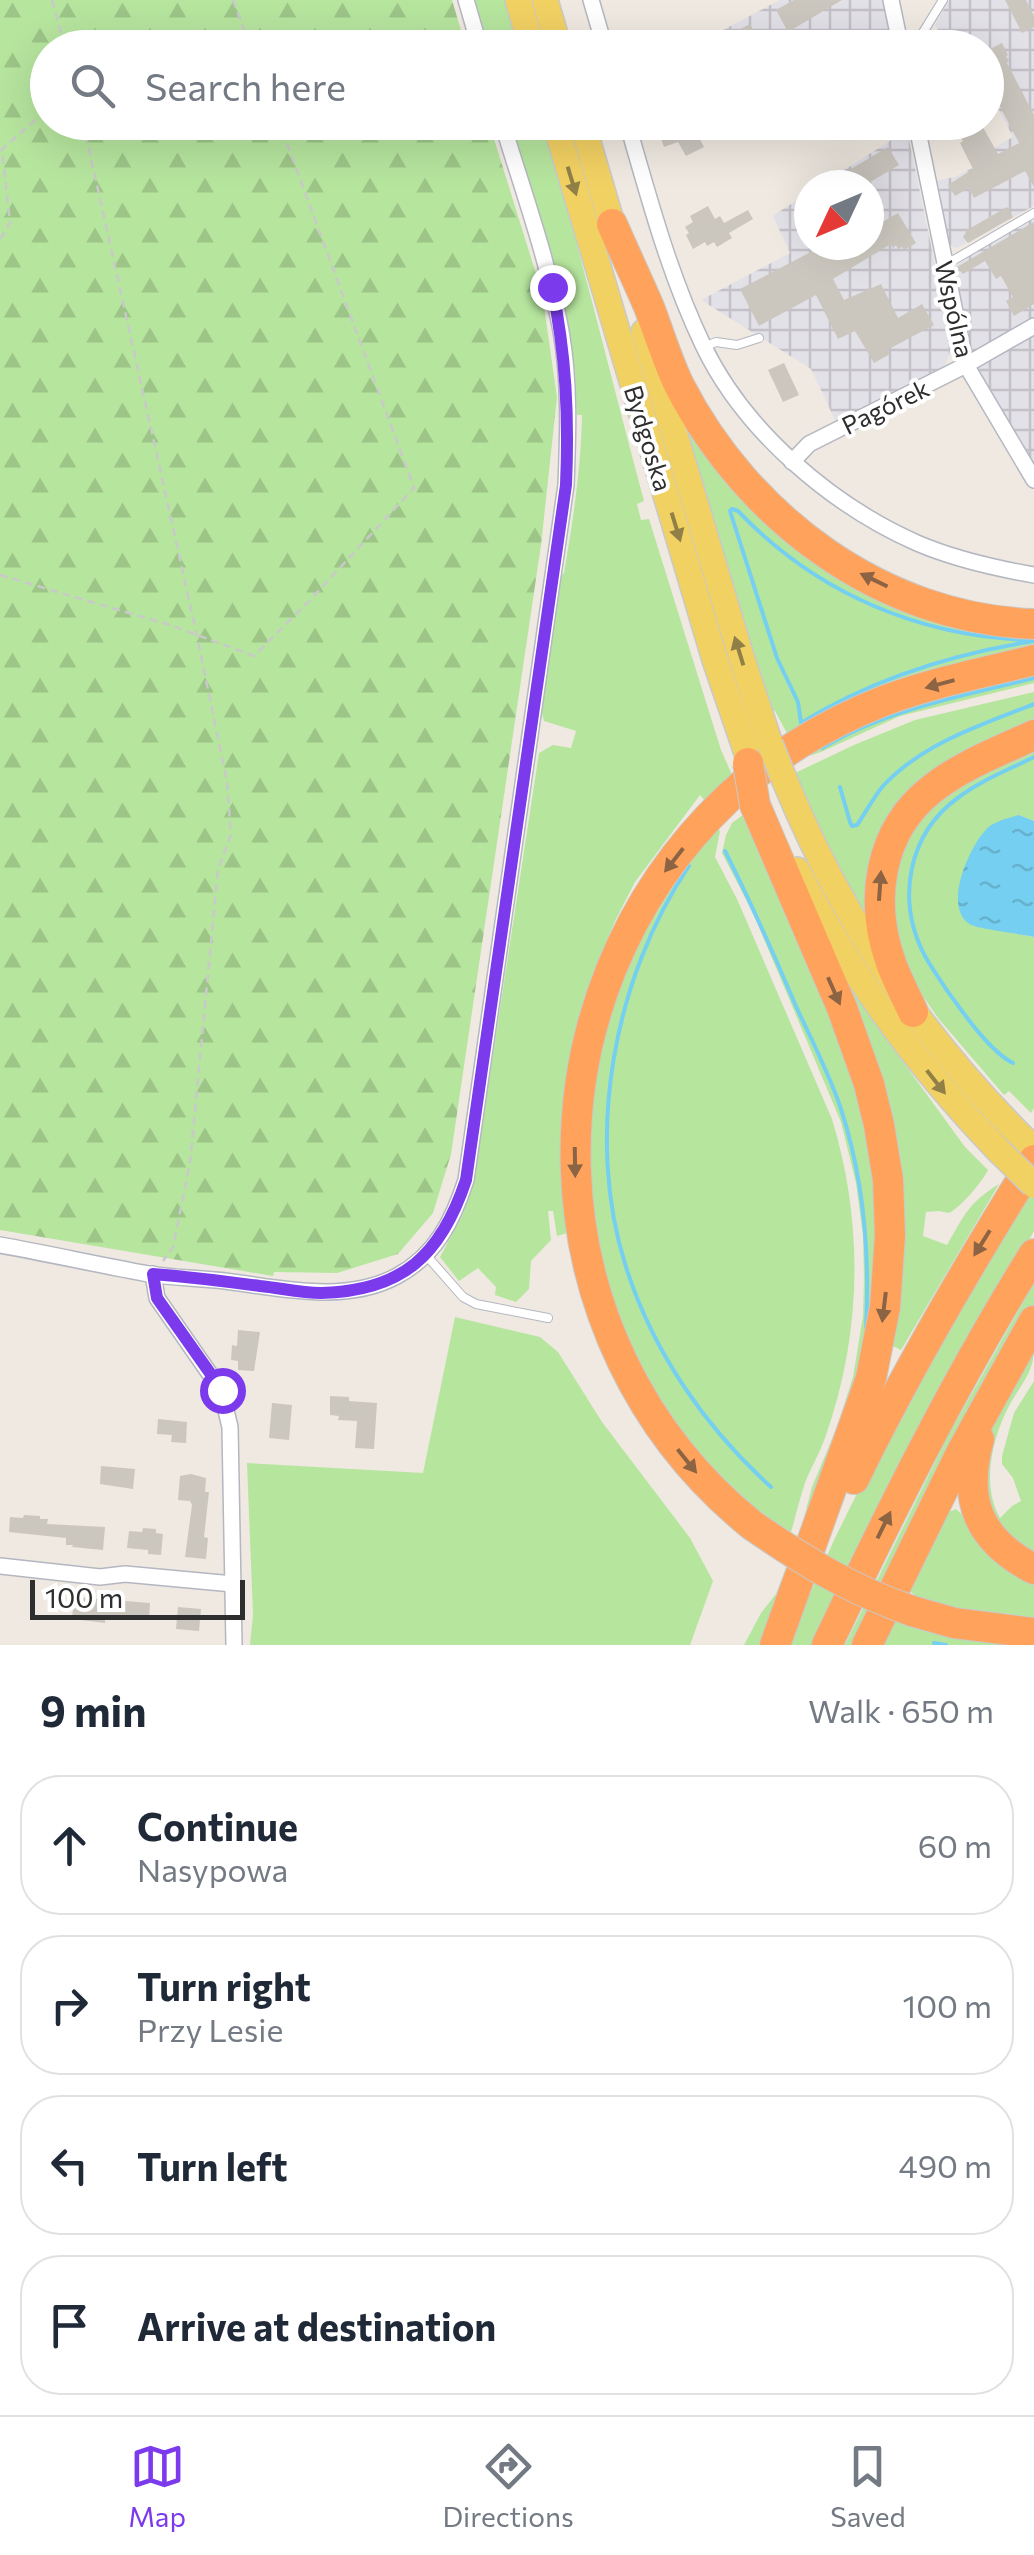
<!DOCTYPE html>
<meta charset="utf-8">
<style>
:root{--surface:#fff;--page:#f2f2f3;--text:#1f2937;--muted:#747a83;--line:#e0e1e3;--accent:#7c3aed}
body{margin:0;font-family:Commissioner,sans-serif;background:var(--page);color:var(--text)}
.compass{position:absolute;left:794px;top:170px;width:90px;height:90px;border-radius:50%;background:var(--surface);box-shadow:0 10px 40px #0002;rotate:226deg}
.scale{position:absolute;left:30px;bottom:25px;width:215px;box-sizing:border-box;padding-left:10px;border:5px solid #2e2e2e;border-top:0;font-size:28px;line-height:35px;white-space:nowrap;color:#2e2e2e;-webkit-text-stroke:8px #fff;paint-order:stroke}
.stop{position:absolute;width:30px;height:30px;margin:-22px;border:8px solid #7c3aed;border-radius:50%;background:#fff}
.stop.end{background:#7c3aed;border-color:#fff;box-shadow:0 2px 10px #0008}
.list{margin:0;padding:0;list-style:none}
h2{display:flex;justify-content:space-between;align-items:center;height:130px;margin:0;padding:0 40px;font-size:42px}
h2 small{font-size:32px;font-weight:400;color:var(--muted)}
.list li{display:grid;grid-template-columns:65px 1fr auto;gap:30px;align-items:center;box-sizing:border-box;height:140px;margin:0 20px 20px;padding:0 20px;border:2px solid var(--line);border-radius:40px}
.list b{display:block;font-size:38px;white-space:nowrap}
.list p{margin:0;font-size:32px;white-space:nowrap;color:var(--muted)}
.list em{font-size:32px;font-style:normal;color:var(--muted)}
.icon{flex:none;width:55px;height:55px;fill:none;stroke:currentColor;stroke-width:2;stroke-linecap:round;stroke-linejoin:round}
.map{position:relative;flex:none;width:1034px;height:1645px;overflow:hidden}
.search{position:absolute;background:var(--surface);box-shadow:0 10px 40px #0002;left:30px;right:30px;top:30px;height:110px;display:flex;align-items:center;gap:25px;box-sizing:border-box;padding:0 35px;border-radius:55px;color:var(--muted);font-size:38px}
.sheet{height:770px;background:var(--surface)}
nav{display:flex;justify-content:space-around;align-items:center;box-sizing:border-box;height:140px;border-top:2px solid var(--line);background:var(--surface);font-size:28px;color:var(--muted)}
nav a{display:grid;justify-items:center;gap:5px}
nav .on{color:var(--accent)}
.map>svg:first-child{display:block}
</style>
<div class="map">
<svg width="1034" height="1645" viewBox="0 0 1034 1645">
<defs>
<pattern id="industrial-grid" width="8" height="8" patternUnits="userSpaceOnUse" patternTransform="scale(2.5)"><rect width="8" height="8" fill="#e3e1e8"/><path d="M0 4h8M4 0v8" fill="none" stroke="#c3c1c7"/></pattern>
<pattern id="forest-firs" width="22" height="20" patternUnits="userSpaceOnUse" patternTransform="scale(2.5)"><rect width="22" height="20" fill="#b6e59e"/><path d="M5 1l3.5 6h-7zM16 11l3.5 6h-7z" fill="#9dc588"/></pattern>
<pattern id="water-ripples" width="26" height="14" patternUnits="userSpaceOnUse" patternTransform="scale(2.5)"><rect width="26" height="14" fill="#75cff0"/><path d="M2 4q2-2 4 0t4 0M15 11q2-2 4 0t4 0" fill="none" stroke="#66b2ce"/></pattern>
</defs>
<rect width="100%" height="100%" fill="#efe9e1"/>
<!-- industrial -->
<g fill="url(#industrial-grid)">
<path d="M 780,0 L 882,0 L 892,47 L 732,47 L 723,30 Z"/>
<path d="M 949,0 L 1034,0 L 1034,206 L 957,248 L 942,242 L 929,182 L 955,177 L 982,163 L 979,156 L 1013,137 L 987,87 L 986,48 L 948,47 L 935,25 Z"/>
<path d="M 907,130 L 952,346 L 945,366 L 836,422 L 811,369 L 701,300 L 790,253 L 773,216 L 809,192 L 809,245 L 869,245 L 869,185 L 821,185 Z"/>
<path d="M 1034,213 L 1034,326 L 966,365 L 944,266 Z"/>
<path d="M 1034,334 L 1034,467 L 976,367 Z"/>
</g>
<!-- grass -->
<g fill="#b6e59e">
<path d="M 475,0 L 506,0 L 520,47 L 489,47 Z"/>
<path d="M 511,123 L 543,123 C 580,248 610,375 644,501 L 637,504 L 641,520 L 649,519 L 721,750 L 733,777 L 705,801 L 700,795 L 635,882 L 615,921 L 592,977 L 577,1024 L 561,1149 L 567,1233 L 557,1236 L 553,1211 L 548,1211 L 551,1240 L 531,1261 L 529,1289 L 516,1302 L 495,1295 L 496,1287 L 478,1268 L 459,1281 L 440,1257 L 463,1214 L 475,1173 L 539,753 L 553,745 L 571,748 L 576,731 L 544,721 L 541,709 L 561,575 L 564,573 C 573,520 581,469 582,415 L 577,415 L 575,373 L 566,310 Z"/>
<path d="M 669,381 L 778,530 L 1034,635 L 1034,648 L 790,739 L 775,711 L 769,709 Z"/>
<path d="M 1034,671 L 1034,683 L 900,716 L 821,752 L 796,760 L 871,718 Z"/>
<path d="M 1034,692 L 1034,726 L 941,772 L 873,917 L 864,919 L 820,838 L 795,773 L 854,745 L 915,720 Z"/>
<path d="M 1034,746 L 1034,821 L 1019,815 L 971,925 L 1034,937 L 1034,1108 L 1031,1113 L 1009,1091 L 1004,1095 L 938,1018 L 907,973 L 895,943 L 891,872 L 927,806 Z"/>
<path d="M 743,815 L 781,886 L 842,1028 L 880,1171 L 875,1331 L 787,1582 L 759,1645 L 744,1645 L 761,1613 L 776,1594 L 799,1537 L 812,1487 L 837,1427 L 853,1377 L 863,1316 L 864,1280 L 863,1235 L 856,1183 L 841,1122 L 753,913 L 722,853 L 726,835 L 732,823 Z"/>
<path d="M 716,828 L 720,831 L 715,857 L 737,899 L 832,1119 C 864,1224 862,1334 825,1438 C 820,1452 812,1466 806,1480 C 800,1497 796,1515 791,1532 L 759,1512 L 699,1459 L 648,1385 L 602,1277 L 586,1151 L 605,1021 L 660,898 Z"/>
<path d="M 840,969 L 882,1033 L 965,1147 L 988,1170 C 982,1182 961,1207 949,1213 L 939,1211 L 926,1212 L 923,1236 L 947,1245 C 964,1216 968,1203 999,1184 L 901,1350 L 889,1344 L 896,1301 Z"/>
<path d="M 1034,1178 L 1034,1231 L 949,1381 L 817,1645 L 787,1645 L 835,1538 L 887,1433 Z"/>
<path d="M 1034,1283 L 1034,1310 L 859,1645 L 845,1645 L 949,1434 Z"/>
<path d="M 455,1317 L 540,1337 L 558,1352 L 602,1422 L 690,1538 L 713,1581 L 690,1645 L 250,1645 L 253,1615 L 247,1463 L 423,1473 Z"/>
<path d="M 1034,1349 C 1034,1373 1020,1385 1009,1406 C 992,1438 981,1485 1000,1518 L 1012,1506 L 1021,1501 L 1013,1478 L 1002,1464 L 1002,1456 L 1014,1413 L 1034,1381 L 1034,1560 L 987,1513 L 985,1442 L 997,1414 Z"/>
<path d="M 956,1509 L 1034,1580 L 1034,1624 L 997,1621 L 918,1598 L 910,1591 L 949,1512 Z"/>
<path d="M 895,1619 L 1023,1645 L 882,1645 Z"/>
</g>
<!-- forest -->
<path fill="url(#forest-firs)" d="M 0,0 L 452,0 L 466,47 L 48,48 L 48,122 L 489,123 L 542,293 L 557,397 L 541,545 L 451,1154 L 433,1213 L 398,1254 L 337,1273 L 274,1272 L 273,1276 L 0,1230 Z"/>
<!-- water -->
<path fill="url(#water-ripples)" d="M 1019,815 L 1034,821 L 1034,937 C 1021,934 980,929 971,925 C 942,909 968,850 984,832 C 992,821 1007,819 1019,815 Z"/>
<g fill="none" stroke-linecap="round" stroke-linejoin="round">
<!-- stream -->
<g stroke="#75cff0" stroke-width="4">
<path d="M 1034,640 C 921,638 816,593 738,511 L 732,509 L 730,511 L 777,658 L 798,702 L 801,723 C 872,679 952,654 1034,641"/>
<path d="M 822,748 C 887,709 962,696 1034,678"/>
<path d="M 840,787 L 850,822 L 852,826 L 857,825 C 866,812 873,798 883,786 C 923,743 981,725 1034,704"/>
<path d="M 725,851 C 750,901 773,952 795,1004 C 811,1039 829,1073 841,1109 C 864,1180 870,1254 866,1328"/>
<path d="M 689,866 C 614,977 584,1137 626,1267 C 653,1352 705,1427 771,1487"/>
<path d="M 1013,1063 C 990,1052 961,1010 946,989 C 939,978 931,967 925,956 C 896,901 907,834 959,797 C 982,780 1008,770 1034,757"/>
<path d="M 934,1643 L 946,1645"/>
</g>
</g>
<!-- building -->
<g fill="#cbc7bf">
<path d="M 794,0 L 842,0 L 788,32 L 776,10 Z"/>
<path d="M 1005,0 L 1026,0 L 1034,16 L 1034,27 L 1022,33 Z"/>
<path d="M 750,24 L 762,48 L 708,48 L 732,37 L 731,34 Z"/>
<path d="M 1002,43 L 1008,55 L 1006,56 L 1009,61 L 1007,63 L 1034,115 L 1034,187 L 1025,171 L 974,198 L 969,188 L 955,196 L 948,185 L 973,169 L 960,143 L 963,141 L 953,122 L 980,122 L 998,154 L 1019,143 L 986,80 L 986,51 Z"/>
<path d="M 655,122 L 691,122 L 704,147 L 686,156 L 678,142 L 664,147 Z"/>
<path d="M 888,147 L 899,165 L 865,185 L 824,185 Z"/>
<path d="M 708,206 L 715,219 L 720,216 L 724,223 L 748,210 L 753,219 L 729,233 L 732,238 L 717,247 L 714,242 L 707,246 L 705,242 L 693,249 L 686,235 L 689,233 L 685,227 L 693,222 L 690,216 Z"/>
<path d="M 1007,207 L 1013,217 L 968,243 L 963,237 L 967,230 Z"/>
<path d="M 898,213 L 916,243 L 904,250 L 902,247 L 898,249 L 896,245 L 893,248 L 891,244 L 833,279 L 844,300 L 881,284 L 898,318 L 922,304 L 934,325 L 887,350 L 890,354 L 874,363 L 855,331 L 838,339 L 816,295 L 759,326 L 740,289 L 824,245 L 869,245 L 869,230 Z"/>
<path d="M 1034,222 L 1034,304 L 1014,316 L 1006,301 L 1013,297 L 1001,276 L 996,279 L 985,261 L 963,274 L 957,267 Z"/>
<path d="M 784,363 L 799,395 L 783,402 L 768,370 Z"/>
<path d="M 238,1330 L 260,1332 L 254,1371 L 238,1370 L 238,1361 L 231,1360 L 232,1345 L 237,1346 Z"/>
<path d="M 330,1396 L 349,1397 L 349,1401 L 377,1403 L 374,1449 L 355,1448 L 357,1421 L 338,1420 L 339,1416 L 330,1415 Z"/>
<path d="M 272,1403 L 292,1405 L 289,1440 L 269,1438 Z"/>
<path d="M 158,1419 L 187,1422 L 186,1443 L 171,1442 L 172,1435 L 157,1434 Z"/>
<path d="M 101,1466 L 135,1469 L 133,1489 L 100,1484 Z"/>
<path d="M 191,1474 L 206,1478 L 205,1492 L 209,1492 L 204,1537 L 208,1538 L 206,1559 L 185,1557 L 192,1505 L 190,1501 L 178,1500 L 180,1476 Z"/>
<path d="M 24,1515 L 40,1516 L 40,1519 L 48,1519 L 47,1524 L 105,1527 L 103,1550 L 72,1547 L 73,1545 L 66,1545 L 66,1538 L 9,1532 L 10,1517 L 23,1518 Z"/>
<path d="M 143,1528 L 156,1529 L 156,1533 L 163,1534 L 161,1555 L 148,1554 L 148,1550 L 127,1548 L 129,1531 L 142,1532 Z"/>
<path d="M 74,1597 L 150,1603 L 149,1620 L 105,1617 L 105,1623 L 72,1619 Z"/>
<path d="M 178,1607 L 201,1609 L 199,1631 L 176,1629 Z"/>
</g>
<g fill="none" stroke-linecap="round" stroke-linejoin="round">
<!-- service casing -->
<g stroke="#b4b7c1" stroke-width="10">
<g id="service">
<path d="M 903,48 L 922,34 L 943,0"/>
<path d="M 947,264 L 1034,213"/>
<path d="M 704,347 L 716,342 L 737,345 L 759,338"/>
<path d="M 426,1255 L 463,1297 L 476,1304 L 548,1318"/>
</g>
</g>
<!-- minor casing -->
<g stroke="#b4b7c1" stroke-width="18">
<g id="minor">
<path d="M 466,0 L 480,48"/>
<path d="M 591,0 L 605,48"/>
<path d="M 891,0 L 901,48"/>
<path d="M 627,122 C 649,198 669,274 703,345 C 744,431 831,505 917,543 C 954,559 994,568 1034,575"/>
<path d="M 916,122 L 966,365 L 1034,480"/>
<path d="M 792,462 L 809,444 L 966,365 L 1034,326"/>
<path d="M 0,1245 C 50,1254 99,1265 149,1274 C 174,1278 200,1278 225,1281 C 281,1288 345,1304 397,1276 C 436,1255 453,1220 466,1180 L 566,485 C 568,434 570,382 561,331 C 548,260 523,191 502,122"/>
<path d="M 153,1274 L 157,1298 L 221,1390 L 230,1427 L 234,1645"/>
<path d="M 0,1566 L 100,1577 L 125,1574 L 233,1584"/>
</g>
</g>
<!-- primary casing -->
<g stroke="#c9c9c9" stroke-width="28">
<g id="primary">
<path d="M 518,0 L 532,48"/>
<path d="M 545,0 L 559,48"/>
<path d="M 555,122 L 715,660 L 750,762"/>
<path d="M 582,122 L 617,241"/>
<path d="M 644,332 L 740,653 L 770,744"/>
<path d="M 785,781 C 842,920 926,1044 1034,1149"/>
<path d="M 797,870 C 850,975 918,1067 999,1151"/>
</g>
</g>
<!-- motorway casing -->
<g stroke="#c9c9c9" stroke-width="32">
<g id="motorway">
<path d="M 612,224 C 624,252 637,279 649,307 C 659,333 667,360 679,385 C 747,518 882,619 1034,624"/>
<path d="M 755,805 L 842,1008 L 869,1084 L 879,1125 L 888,1180 L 890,1235 L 885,1307 L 871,1378 L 775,1645"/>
<path d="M 913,1012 C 906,996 897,980 891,963 C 869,902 878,831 932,789 C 962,765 1000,751 1034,735"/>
<path d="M 979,1439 C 962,1500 978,1540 1034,1569"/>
<path d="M 854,1479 C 907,1369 969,1264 1034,1160"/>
<path d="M 752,1525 C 524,1341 518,997 728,798 C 771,757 826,724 881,702 C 930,683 983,673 1034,660"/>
<path d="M 912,1611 L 954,1623 L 1034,1633"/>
<path d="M 827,1645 C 890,1512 956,1379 1034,1254"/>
<path d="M 867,1645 L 961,1453 L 1034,1321"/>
</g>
</g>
<!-- path -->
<g stroke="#c9c9c9" stroke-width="2.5" stroke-dasharray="8 5" stroke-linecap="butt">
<path d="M 52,0 L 65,48"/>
<path d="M 233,0 L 251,48"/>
<path d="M 83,122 L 197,636 L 227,782 L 231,835 L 218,869 L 190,1163 L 173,1247 L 163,1261"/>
<path d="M 0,239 L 10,223 L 2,149 L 48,109"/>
<path d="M 0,575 L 170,625 L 254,656 L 311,599 L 414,488 L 279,122"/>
</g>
<!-- service -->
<use href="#service" stroke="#fff" stroke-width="8"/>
<!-- minor -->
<use href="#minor" stroke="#fff" stroke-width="15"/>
<!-- primary -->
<use href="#primary" stroke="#f2d163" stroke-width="25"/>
<!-- motorway -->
<use href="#motorway" stroke="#ffa35c" stroke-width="30"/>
<!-- primary-bridge casing -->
<g stroke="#c9c9c9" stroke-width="28" stroke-linecap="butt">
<g id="primary-bridge">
<path d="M 770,744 L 785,781"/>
<path d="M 999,1151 L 1034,1185"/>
</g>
</g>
<!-- motorway-bridge casing -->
<g stroke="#c9c9c9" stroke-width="32" stroke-linecap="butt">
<g id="motorway-bridge">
<path d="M 748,763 L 755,805"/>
<path d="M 752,1525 C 804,1561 851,1590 912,1611"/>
</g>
</g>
<!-- primary-bridge -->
<use href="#primary-bridge" stroke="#f2d163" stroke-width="25"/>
<!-- motorway-bridge -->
<use href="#motorway-bridge" stroke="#ffa35c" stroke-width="30"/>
</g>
<!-- one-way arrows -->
<defs><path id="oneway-solid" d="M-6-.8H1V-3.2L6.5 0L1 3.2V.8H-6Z" transform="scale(2.5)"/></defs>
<g fill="#908048">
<use href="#oneway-solid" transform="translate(572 181) rotate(73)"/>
<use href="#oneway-solid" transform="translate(676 527) rotate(73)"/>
<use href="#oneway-solid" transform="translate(739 651) rotate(-107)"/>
<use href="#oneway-solid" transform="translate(936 1082) rotate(52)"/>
</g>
<g fill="#8c6343">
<use href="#oneway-solid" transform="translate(874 580) rotate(-154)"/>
<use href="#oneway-solid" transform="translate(940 684) rotate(165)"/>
<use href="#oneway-solid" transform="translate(674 860) rotate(128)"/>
<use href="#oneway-solid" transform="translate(880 886) rotate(-86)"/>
<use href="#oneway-solid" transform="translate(834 991) rotate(66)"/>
<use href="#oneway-solid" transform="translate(575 1162) rotate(89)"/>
<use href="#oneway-solid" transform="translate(982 1243) rotate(122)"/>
<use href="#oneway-solid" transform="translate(884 1307) rotate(97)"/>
<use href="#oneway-solid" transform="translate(687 1461) rotate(51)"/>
<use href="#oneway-solid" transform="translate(884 1525) rotate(-64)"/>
</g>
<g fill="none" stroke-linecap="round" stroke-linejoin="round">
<!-- route -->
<path stroke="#7c3aed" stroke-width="12" d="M 222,1390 L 157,1298 L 153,1274 C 189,1277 224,1281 260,1286 C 280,1288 301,1293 321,1293 C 403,1291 441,1255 466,1180 L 566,485 C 569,416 566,355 552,287"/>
</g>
<g text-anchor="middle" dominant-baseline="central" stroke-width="8" stroke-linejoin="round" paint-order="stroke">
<!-- street labels -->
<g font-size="25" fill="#2e2e2e" stroke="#fff">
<text transform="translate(955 309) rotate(77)">Wspólna</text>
<text transform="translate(885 406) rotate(-26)">Pagórek</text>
<text transform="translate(649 438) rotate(73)">Bydgoska</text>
</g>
</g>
</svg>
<svg class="compass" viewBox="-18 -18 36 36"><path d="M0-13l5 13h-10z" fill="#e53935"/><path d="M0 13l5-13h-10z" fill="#747a83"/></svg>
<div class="scale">100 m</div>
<div class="stop" style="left:222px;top:1390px"></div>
<div class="stop end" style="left:552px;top:287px"></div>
<div class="search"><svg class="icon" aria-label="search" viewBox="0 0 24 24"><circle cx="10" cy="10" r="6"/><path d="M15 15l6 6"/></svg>Search here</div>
</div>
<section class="sheet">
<h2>9 min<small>Walk · 650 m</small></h2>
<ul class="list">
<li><svg class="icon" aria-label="ahead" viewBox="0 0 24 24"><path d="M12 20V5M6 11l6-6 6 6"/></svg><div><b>Continue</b><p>Nasypowa</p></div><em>60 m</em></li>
<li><svg class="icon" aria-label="right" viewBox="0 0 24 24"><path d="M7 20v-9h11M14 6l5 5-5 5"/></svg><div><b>Turn right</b><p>Przy Lesie</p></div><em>100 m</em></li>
<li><svg class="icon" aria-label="left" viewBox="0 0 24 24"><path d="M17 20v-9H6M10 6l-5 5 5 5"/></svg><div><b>Turn left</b></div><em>490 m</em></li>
<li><svg class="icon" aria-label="arrive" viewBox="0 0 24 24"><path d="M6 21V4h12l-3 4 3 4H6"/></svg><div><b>Arrive at destination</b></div></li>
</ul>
</section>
<nav>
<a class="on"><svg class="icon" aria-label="map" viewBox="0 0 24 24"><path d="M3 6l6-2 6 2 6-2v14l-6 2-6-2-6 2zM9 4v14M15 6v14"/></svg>Map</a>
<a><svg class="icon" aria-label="directions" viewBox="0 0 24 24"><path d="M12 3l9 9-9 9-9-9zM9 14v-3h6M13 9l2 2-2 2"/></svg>Directions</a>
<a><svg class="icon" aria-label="saved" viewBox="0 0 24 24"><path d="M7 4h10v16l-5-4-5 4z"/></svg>Saved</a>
</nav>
